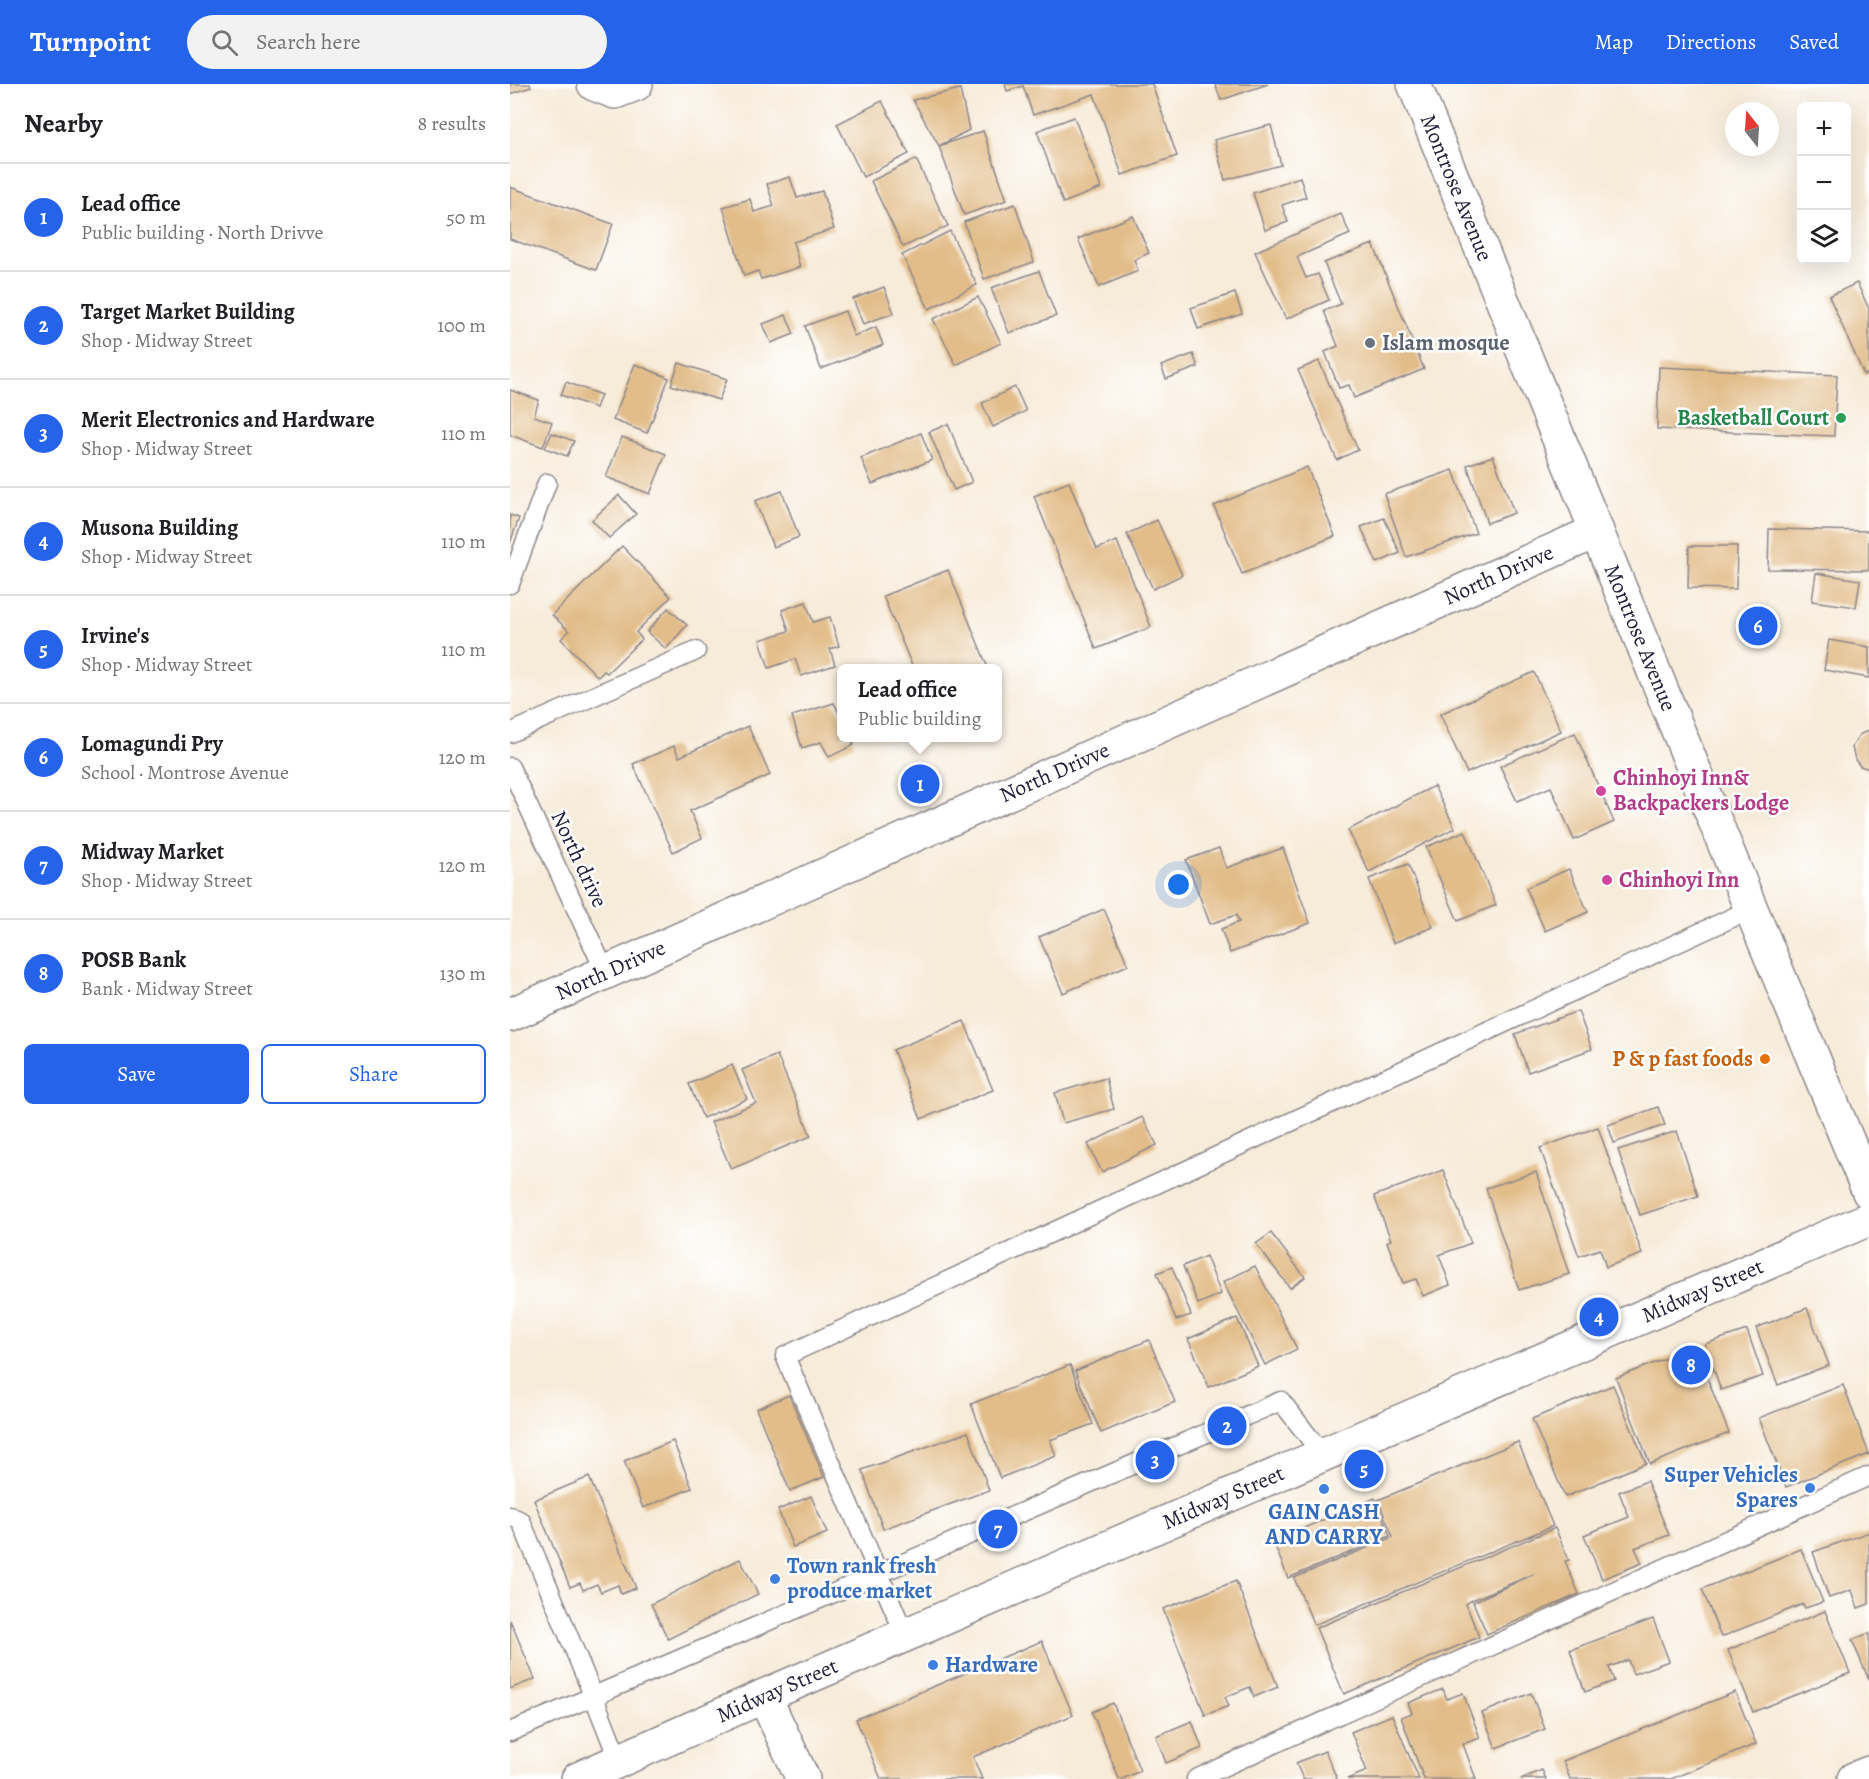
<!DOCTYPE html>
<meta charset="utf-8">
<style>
:root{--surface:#fff;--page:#f2f2f2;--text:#202124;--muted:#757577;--line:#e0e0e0;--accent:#2563eb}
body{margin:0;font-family:Alegreya,serif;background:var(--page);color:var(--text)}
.controls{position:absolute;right:18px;top:18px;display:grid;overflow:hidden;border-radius:9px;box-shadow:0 6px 24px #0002}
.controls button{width:54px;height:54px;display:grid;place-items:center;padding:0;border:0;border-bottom:2px solid var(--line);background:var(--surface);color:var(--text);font:30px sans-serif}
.compass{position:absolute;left:1215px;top:18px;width:54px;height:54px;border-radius:50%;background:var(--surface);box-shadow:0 6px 24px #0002;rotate:343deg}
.you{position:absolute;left:669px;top:801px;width:21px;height:21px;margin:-15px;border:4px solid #fff;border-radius:50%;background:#1a73e8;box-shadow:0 0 0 9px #1a73e833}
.badge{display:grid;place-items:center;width:39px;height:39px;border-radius:50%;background:var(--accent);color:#fff;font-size:20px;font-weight:700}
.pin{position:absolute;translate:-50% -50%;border:3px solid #fff;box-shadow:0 2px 6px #0006}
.popup{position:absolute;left:327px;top:580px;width:165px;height:78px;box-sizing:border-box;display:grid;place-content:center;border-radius:9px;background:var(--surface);filter:drop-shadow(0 2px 4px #0005);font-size:20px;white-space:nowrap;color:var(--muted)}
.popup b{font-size:22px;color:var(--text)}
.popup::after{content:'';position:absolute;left:50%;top:100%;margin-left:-12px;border:12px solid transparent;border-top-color:var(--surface)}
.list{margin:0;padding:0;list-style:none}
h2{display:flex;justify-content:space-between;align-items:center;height:78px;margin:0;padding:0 24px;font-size:26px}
h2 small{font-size:20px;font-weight:400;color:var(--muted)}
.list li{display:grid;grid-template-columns:39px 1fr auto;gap:18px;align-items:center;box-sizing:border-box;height:108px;padding:0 24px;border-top:2px solid var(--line)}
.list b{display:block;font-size:22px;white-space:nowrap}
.list p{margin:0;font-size:20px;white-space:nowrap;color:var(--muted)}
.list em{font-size:20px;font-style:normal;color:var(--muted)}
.actions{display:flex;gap:12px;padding:18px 24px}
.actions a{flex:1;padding:14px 0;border:2px solid var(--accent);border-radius:9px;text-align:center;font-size:21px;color:var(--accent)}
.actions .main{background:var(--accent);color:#fff}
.icon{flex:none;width:33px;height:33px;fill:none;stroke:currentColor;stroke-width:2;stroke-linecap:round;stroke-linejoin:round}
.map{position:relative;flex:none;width:1359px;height:1695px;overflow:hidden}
header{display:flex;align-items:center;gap:36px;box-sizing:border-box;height:84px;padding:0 30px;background:var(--accent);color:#fff}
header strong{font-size:28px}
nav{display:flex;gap:33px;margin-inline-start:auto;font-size:21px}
.search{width:420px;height:54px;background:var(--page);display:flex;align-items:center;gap:15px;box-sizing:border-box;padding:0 21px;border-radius:33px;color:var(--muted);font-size:22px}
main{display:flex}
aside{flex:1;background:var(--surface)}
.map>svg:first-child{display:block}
</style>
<header>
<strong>Turnpoint</strong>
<div class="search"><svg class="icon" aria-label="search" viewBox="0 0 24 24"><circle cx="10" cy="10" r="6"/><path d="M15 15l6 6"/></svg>Search here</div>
<nav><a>Map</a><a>Directions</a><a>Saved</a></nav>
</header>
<main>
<aside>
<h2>Nearby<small>8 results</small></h2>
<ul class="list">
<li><span class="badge">1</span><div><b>Lead office</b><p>Public building · North Drivve</p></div><em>50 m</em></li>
<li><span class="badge">2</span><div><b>Target Market Building</b><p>Shop · Midway Street</p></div><em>100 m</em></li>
<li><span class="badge">3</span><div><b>Merit Electronics and Hardware</b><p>Shop · Midway Street</p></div><em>110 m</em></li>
<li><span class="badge">4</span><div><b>Musona Building</b><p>Shop · Midway Street</p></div><em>110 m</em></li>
<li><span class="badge">5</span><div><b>Irvine's</b><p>Shop · Midway Street</p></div><em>110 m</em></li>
<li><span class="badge">6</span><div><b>Lomagundi Pry</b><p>School · Montrose Avenue</p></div><em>120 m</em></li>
<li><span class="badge">7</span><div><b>Midway Market</b><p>Shop · Midway Street</p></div><em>120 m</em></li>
<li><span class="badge">8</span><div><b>POSB Bank</b><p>Bank · Midway Street</p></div><em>130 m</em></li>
</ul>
<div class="actions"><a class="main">Save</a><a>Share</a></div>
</aside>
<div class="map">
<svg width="1359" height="1695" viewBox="0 0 1359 1695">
<rect width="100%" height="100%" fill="#fff"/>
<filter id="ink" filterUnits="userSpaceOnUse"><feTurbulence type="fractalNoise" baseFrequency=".0167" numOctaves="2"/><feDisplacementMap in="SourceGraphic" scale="12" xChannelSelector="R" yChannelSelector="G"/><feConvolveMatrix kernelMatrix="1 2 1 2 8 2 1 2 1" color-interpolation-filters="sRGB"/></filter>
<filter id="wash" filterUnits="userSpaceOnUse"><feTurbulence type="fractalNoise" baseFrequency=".008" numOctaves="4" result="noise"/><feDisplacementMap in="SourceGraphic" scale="24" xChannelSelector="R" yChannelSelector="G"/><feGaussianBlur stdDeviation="1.35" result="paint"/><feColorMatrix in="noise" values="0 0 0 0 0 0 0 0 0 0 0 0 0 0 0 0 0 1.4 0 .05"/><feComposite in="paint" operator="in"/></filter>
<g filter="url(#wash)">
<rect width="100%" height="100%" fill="#f7ebd9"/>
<g id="blocks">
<!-- building -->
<g fill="#e2bd8a">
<path d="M 0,0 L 20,0 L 21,3 L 0,10 Z"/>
<path d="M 495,0 L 642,0 L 667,72 L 612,91 L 584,10 L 523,31 L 513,2 L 497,7 Z"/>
<path d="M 705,0 L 758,0 L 711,16 Z"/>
<path d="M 450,5 L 459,46 L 429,62 L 473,47 L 497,116 L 454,131 L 429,62 L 403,16 Z"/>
<path d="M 372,17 L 399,70 L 353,93 L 327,40 Z"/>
<path d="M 564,33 L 591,104 L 553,119 L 527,47 Z"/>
<path d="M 761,41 L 771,81 L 715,96 L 704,56 Z"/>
<path d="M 406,75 L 438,142 L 393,163 L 361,97 Z"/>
<path d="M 280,93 L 287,114 L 312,107 L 324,145 L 283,158 L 290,183 L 251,195 L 248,187 L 234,192 L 213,123 L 240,115 L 244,128 L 264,122 L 257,100 Z"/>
<path d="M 790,93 L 796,113 L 772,121 L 778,138 L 755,146 L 743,109 Z"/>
<path d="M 0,103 L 103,140 L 86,186 L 0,155 Z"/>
<path d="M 505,120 L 524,178 L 474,195 L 454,138 Z"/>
<path d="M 831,130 L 840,150 L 787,173 L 796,194 L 808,190 L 819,216 L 776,235 L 745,168 Z"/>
<path d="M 623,132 L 639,169 L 624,176 L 628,187 L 589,203 L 568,155 Z"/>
<path d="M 440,147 L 467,201 L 419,225 L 392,171 Z"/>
<path d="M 863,160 L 914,285 L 844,314 L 839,301 L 829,304 L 815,268 L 828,262 L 814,227 L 831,220 L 814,179 Z"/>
<path d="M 529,187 L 546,232 L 499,249 L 481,204 Z"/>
<path d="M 1347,199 L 1359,225 L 1359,289 L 1354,291 L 1319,212 Z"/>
<path d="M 374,203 L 384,229 L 353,240 L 343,215 Z"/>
<path d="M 725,209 L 732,230 L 688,245 L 681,224 Z"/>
<path d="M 468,213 L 491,259 L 446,281 L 423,235 Z"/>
<path d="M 335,227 L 344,252 L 366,243 L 373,261 L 311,285 L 295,242 Z"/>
<path d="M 276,231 L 284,250 L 261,259 L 253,240 Z"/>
<path d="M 683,270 L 688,283 L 656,295 L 651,282 Z"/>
<path d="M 809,277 L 848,366 L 827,376 L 788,286 Z"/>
<path d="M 169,279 L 217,295 L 209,316 L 161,301 Z"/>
<path d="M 125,280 L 159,294 L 137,349 L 103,336 Z"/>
<path d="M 1149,283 L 1327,291 L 1324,352 L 1147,345 Z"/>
<path d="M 56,298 L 91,311 L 86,324 L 51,311 Z"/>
<path d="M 505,303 L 516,327 L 483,343 L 472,319 Z"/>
<path d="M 0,306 L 29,316 L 24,332 L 42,338 L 33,363 L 0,351 Z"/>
<path d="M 438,340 L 462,398 L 444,406 L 419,348 Z"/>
<path d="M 42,349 L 64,357 L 57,372 L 35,364 Z"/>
<path d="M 411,349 L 422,376 L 362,400 L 351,374 Z"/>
<path d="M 112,353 L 156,370 L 140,410 L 96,393 Z"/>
<path d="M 983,372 L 1004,429 L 977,439 L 957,381 Z"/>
<path d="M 797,383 L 825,452 L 732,490 L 704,422 Z"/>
<path d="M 943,386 L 966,449 L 896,473 L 874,410 Z"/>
<path d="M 559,398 L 587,465 L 607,457 L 641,543 L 586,565 L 524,412 Z"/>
<path d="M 272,407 L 289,453 L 263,463 L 245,417 Z"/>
<path d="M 109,411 L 126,430 L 99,454 L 82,436 Z"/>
<path d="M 0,431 L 9,434 L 0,459 Z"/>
<path d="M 874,434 L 890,469 L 867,479 L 851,443 Z"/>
<path d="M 647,436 L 672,491 L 643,505 L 617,450 Z"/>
<path d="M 1259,445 L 1359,447 L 1359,486 L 1258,485 Z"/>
<path d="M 112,462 L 161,513 L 126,548 L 132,555 L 97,589 L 94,587 L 88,593 L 51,555 L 59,547 L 42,531 Z"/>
<path d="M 1179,462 L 1227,462 L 1226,505 L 1178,504 Z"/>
<path d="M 438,486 L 478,584 L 403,584 L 373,512 Z"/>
<path d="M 1306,489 L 1350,496 L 1346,523 L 1302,517 Z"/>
<path d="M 296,518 L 303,538 L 320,533 L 329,562 L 320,565 L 325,581 L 291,592 L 285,575 L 259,584 L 250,556 L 279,547 L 272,526 Z"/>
<path d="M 158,524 L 177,541 L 156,565 L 137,548 Z"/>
<path d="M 1319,556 L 1359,563 L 1359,594 L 1314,586 Z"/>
<path d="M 1024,588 L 1051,647 L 957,689 L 930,630 Z"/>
<path d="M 324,619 L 332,635 L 332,654 L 341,654 L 344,661 L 319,673 L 311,658 L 292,664 L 282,632 Z"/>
<path d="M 238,642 L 260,691 L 180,727 L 192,754 L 163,768 L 123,680 L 164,662 L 169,673 Z"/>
<path d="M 1359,646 L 1359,685 L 1350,682 L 1345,676 L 1342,663 L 1349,651 Z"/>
<path d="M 1065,649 L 1104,738 L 1064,756 L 1041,703 L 1007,717 L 990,682 Z"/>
<path d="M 924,702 L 945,744 L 859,788 L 838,746 Z"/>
<path d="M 955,747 L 986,821 L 948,837 L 916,763 Z"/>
<path d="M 709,764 L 716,784 L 773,764 L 800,839 L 720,869 L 711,845 L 729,838 L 726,831 L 700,840 L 676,776 Z"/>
<path d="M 898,780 L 923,843 L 883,859 L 859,795 Z"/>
<path d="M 1059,785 L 1078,828 L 1035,847 L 1016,804 Z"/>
<path d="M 594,825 L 618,881 L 553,909 L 529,853 Z"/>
<path d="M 1068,927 L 1082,965 L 1018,988 L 1005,950 Z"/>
<path d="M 454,937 L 483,1006 L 411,1035 L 383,966 Z"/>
<path d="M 267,971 L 301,1052 L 221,1085 L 201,1038 L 246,1019 L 232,986 Z"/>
<path d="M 222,981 L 237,1015 L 193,1034 L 179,1000 Z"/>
<path d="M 596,994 L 604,1025 L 553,1039 L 545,1009 Z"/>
<path d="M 1148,1023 L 1155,1041 L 1104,1059 L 1098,1041 Z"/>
<path d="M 632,1033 L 647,1061 L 592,1088 L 578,1060 Z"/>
<path d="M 1088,1043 L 1132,1170 L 1096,1183 L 1090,1165 L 1069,1172 L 1030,1064 Z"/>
<path d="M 1167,1047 L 1188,1112 L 1130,1131 L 1108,1066 Z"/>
<path d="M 933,1086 L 961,1159 L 929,1171 L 940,1201 L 913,1212 L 906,1195 L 893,1199 L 877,1158 L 881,1156 L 864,1112 Z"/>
<path d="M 1026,1088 L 1059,1190 L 1009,1206 L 976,1104 Z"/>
<path d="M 761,1149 L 795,1193 L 780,1204 L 746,1160 Z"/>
<path d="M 696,1172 L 711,1210 L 688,1220 L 673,1182 Z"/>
<path d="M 745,1182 L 787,1265 L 755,1281 L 713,1198 Z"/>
<path d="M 662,1183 L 681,1231 L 666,1236 L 647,1189 Z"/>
<path d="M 1297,1224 L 1319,1281 L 1268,1301 L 1246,1244 Z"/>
<path d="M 727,1234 L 748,1282 L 699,1303 L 678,1255 Z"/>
<path d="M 1237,1246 L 1253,1292 L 1211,1306 L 1195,1260 Z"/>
<path d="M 639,1256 L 665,1318 L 591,1349 L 565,1287 Z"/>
<path d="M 1185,1263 L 1219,1349 L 1140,1380 L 1106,1294 Z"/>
<path d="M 560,1281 L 583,1340 L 540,1356 L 546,1372 L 490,1394 L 461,1320 Z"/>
<path d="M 1103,1301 L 1136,1379 L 1055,1413 L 1022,1335 Z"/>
<path d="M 1333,1301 L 1359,1370 L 1276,1403 L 1249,1334 Z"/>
<path d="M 279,1311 L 314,1393 L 280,1407 L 246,1325 Z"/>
<path d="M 458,1348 L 479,1406 L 373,1445 L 352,1386 Z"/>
<path d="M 163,1357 L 182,1404 L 133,1424 L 114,1377 Z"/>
<path d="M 1008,1358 L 1043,1442 L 804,1541 L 784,1494 L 883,1453 L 868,1416 Z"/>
<path d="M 79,1393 L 126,1504 L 111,1510 L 108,1501 L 91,1508 L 87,1500 L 73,1506 L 70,1499 L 60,1503 L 24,1416 Z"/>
<path d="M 1137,1397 L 1159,1451 L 1125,1464 L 1132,1479 L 1092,1495 L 1074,1451 L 1119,1433 L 1109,1408 Z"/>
<path d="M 301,1412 L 317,1449 L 283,1463 L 268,1426 Z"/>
<path d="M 865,1414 L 880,1452 L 778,1494 L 763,1457 Z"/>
<path d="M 1045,1444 L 1059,1476 L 1055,1477 L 1069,1510 L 977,1550 L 963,1518 L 1024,1490 L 962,1516 L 956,1520 L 969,1553 L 834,1610 L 806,1544 Z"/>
<path d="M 1359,1448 L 1359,1520 L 1348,1524 L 1342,1506 L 1319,1514 L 1303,1468 Z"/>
<path d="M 1291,1465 L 1313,1518 L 1295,1524 L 1293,1520 L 1211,1553 L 1192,1505 Z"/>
<path d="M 230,1475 L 248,1510 L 158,1555 L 141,1520 Z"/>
<path d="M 726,1497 L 768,1603 L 744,1613 L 740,1603 L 715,1613 L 719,1622 L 695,1631 L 653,1525 Z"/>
<path d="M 1315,1527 L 1340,1589 L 1243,1628 L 1218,1566 Z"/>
<path d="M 1143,1535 L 1159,1577 L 1123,1590 L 1118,1576 L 1099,1583 L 1104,1597 L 1075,1608 L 1060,1566 Z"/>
<path d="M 0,1536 L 25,1595 L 0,1605 Z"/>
<path d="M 1359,1549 L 1359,1596 L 1342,1556 Z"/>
<path d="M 532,1557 L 563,1631 L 463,1673 L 472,1695 L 371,1695 L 346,1635 Z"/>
<path d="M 933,1605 L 937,1615 L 953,1609 L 970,1654 L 953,1660 L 966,1695 L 914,1695 L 891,1633 L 902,1629 L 898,1619 Z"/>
<path d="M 1225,1608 L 1246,1660 L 1161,1695 L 1060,1695 L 1053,1677 Z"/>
<path d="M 1021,1609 L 1035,1645 L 986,1664 L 972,1629 Z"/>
<path d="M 603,1619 L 630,1687 L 612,1695 L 609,1695 L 582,1628 Z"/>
<path d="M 882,1631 L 909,1695 L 837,1695 L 857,1687 L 841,1648 Z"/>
<path d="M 682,1637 L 692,1664 L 656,1679 L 646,1652 Z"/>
<path d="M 815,1667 L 827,1695 L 793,1695 L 786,1679 Z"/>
<path d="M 1032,1686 L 1036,1695 L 1011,1695 Z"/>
</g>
</g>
</g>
<g filter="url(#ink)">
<use href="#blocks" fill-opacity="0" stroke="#8c868a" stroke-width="1.5"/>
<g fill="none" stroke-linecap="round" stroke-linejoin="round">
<!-- lane casing -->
<g stroke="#8c868a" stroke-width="21">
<g id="lane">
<path d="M 0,500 L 37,399"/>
<path d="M 0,649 L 186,567"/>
<path d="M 0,683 L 95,887"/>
<path d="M 0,1432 L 11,1437 L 83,1611 L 109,1677"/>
<path d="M 395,1551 L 275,1272 L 1241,825"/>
<path d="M 0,1648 L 771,1317 L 812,1370"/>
<path d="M 686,1695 L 1359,1392"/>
</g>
</g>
<!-- street casing -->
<g stroke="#8c868a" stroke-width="36">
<g id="street">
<path d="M 84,0 L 105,8 L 126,0"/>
<path id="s1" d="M 0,931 L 1087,447"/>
<path d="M 254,1612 L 293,1695"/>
<path id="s2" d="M 68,1695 L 254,1612 L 1359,1135"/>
</g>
</g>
<!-- secondary casing -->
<g stroke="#8c868a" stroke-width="36">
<g id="secondary">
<path id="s3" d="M 904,0 L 1241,825 L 1359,1108"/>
</g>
</g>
<!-- highway casing -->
<g stroke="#8c868a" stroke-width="36">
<path id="highway" d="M 1344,1695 L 1359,1689"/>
</g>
<!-- lane -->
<use href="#lane" stroke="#fff" stroke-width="18"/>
<!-- street -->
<use href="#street" stroke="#fff" stroke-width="33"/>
<!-- secondary -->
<use href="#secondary" stroke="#fff" stroke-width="33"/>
<!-- highway -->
<use href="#highway" stroke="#fff" stroke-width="33"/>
</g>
</g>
<!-- markers -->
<circle fill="#6b7280" stroke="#fff" stroke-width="2" cx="860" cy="259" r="6"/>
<circle fill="#2e9e5b" stroke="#fff" stroke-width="2" cx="1331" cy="334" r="6"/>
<g fill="#d1479c" stroke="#fff" stroke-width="2">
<circle cx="1091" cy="707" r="6"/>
<circle cx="1097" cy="796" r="6"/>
</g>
<circle fill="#e8710a" stroke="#fff" stroke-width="2" cx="1255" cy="975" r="6"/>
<g fill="#3f7fe0" stroke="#fff" stroke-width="2">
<circle cx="1300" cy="1404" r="6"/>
<circle cx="814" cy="1405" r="6"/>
<circle cx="265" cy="1495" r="6"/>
<circle cx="423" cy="1581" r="6"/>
</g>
<g text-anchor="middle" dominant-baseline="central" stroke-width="5" stroke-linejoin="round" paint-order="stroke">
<!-- street labels -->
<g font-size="22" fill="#22223b" stroke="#fff">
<text stroke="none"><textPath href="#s3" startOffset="112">Montrose Avenue</textPath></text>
<text stroke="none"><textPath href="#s1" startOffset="1082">North Drivve</textPath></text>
<text stroke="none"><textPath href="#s3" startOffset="598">Montrose Avenue</textPath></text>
<text stroke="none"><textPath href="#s1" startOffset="596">North Drivve</textPath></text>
<text transform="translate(69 775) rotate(65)">North drive</text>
<text stroke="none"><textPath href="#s1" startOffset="110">North Drivve</textPath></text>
<text stroke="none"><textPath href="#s2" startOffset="1226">Midway Street</textPath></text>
<text stroke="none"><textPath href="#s2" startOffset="704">Midway Street</textPath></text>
<text stroke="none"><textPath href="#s2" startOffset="218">Midway Street</textPath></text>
</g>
<!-- worship labels -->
<g font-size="22" font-weight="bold" fill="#5b616d" stroke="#fff" text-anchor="start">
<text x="872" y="259">Islam mosque</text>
</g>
<!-- leisure labels -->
<g font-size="22" font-weight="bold" fill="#27864d" stroke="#fff" text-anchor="end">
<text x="1319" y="334">Basketball Court</text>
</g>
<!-- hotel labels -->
<g font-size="22" font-weight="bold" fill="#b23c85" stroke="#fff" text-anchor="start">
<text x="1103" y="694">Chinhoyi Inn&amp;<tspan x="1103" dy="25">Backpackers Lodge</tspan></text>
<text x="1109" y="796">Chinhoyi Inn</text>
</g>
<!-- food labels -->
<g font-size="22" font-weight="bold" fill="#c56008" stroke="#fff" text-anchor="end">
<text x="1243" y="975">P &amp; p fast foods</text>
</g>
<!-- shop labels -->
<g font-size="22" font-weight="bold" fill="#366cbe" stroke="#fff" text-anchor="start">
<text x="1288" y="1391" text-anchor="end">Super Vehicles<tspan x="1288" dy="25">Spares</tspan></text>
<text x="814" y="1428" text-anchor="middle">GAIN CASH<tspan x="814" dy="25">AND CARRY</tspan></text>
<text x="277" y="1482">Town rank fresh<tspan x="277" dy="25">produce market</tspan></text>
<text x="435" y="1581">Hardware</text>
</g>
</g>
</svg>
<div class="controls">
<button>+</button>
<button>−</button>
<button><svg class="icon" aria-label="layers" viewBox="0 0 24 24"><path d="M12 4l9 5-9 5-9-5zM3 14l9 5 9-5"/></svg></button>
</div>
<svg class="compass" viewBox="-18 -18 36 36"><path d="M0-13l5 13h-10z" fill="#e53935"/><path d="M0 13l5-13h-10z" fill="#757577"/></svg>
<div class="you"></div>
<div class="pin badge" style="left:410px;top:700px">1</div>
<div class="popup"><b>Lead office</b>Public building</div>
<div class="pin badge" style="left:717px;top:1342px">2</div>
<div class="pin badge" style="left:645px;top:1376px">3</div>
<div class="pin badge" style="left:1089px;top:1233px">4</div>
<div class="pin badge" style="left:854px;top:1385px">5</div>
<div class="pin badge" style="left:1248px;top:542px">6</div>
<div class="pin badge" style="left:488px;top:1445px">7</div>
<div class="pin badge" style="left:1181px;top:1281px">8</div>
</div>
</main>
